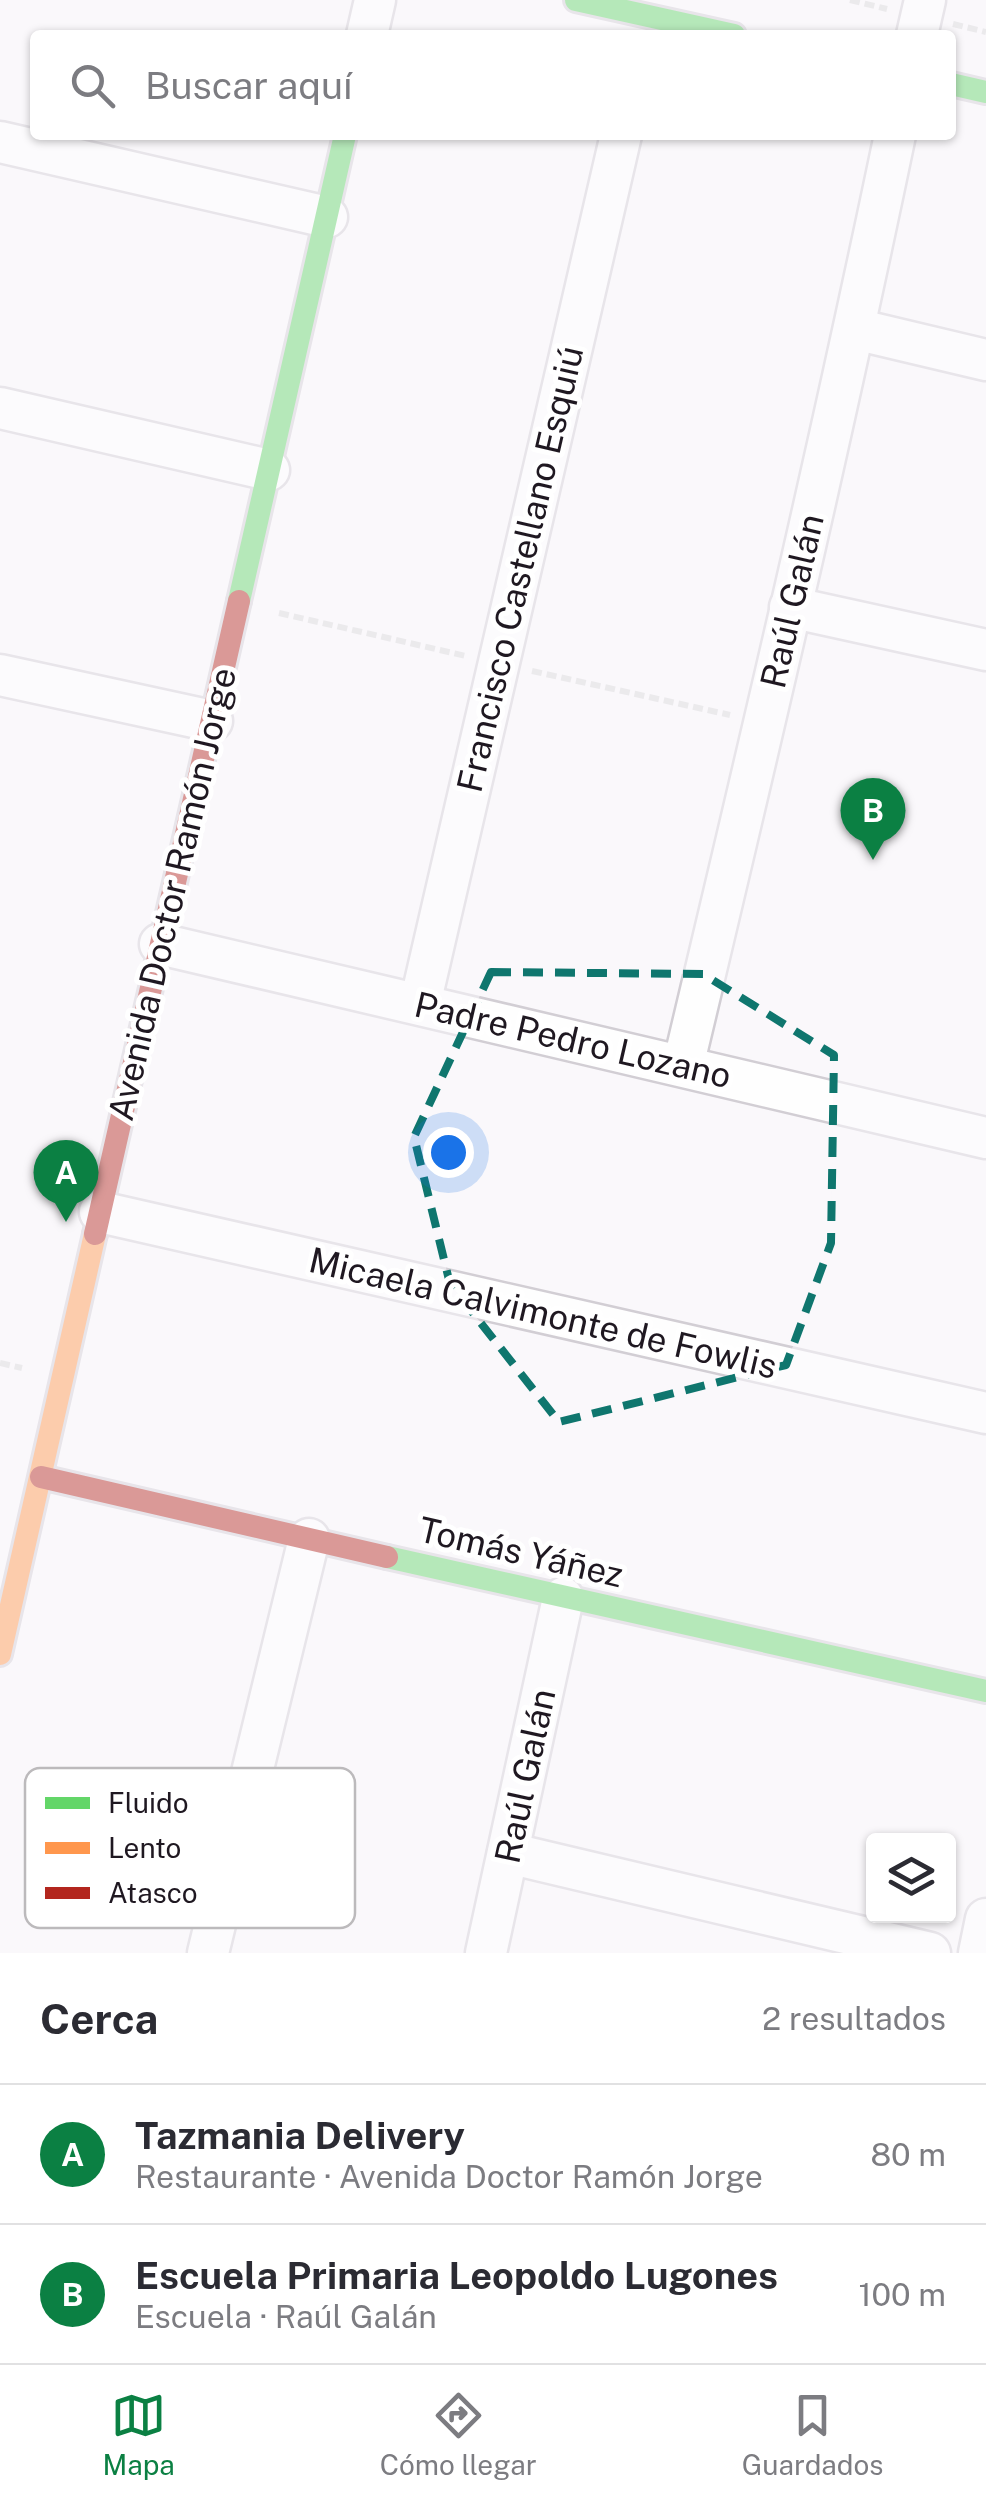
<!DOCTYPE html>
<html lang="es">
<meta charset="utf-8">
<style>
:root{--surface:#fff;--page:#f2f2f3;--text:#2b2b33;--muted:#7c7c81;--line:#e1e1e2;--accent:#0b8043}
body{margin:0;font-family:"Public Sans",sans-serif;background:var(--page);color:var(--text)}
.controls{position:absolute;right:30px;bottom:30px;display:grid;overflow:hidden;border-radius:10px;box-shadow:0 2px 8px #0004}
.controls button{width:90px;height:90px;display:grid;place-items:center;padding:0;border:0;border-bottom:2px solid var(--line);background:var(--surface);color:var(--text);font:50px sans-serif}
.you{position:absolute;left:448px;top:1152px;width:35px;height:35px;margin:-25px;border:8px solid #fff;border-radius:50%;background:#1a73e8;box-shadow:0 0 0 15px #1a73e833}
.badge{display:grid;place-items:center;width:65px;height:65px;border-radius:50%;background:var(--accent);color:#fff;font-size:32px;font-weight:700}
.pin{position:absolute;translate:-50% -82px;filter:drop-shadow(0 2px 5px #0008)}
.pin::after{content:'';position:absolute;top:52px;width:35px;height:30px;background:inherit;clip-path:polygon(0 0,100% 0,50% 100%)}
.list{margin:0;padding:0;list-style:none}
h2{display:flex;justify-content:space-between;align-items:center;height:130px;margin:0;padding:0 40px;font-size:42px}
h2 small{font-size:32px;font-weight:400;color:var(--muted)}
.list li{display:grid;grid-template-columns:65px 1fr auto;gap:30px;align-items:center;box-sizing:border-box;height:140px;padding:0 40px;border-top:2px solid var(--line)}
.list b{display:block;font-size:38px;white-space:nowrap}
.list p{margin:0;font-size:32px;white-space:nowrap;color:var(--muted)}
.list em{font-size:32px;font-style:normal;color:var(--muted)}
.icon{flex:none;width:55px;height:55px;fill:none;stroke:currentColor;stroke-width:2;stroke-linecap:round;stroke-linejoin:round}
.map{position:relative;flex:none;width:986px;height:1953px;overflow:hidden}
.search{position:absolute;background:var(--surface);box-shadow:0 2px 8px #0004;left:30px;right:30px;top:30px;height:110px;display:flex;align-items:center;gap:25px;box-sizing:border-box;padding:0 35px;border-radius:10px;color:var(--muted);font-size:38px}
.sheet{height:410px;background:var(--surface)}
nav{display:flex;justify-content:space-around;align-items:center;box-sizing:border-box;height:140px;border-top:2px solid var(--line);background:var(--surface);font-size:28px;color:var(--muted)}
nav a{display:grid;justify-items:center;gap:5px}
nav .on{color:var(--accent)}
.map>svg:first-child{display:block}
</style>
<div class="map">
<svg width="986" height="1953" viewBox="0 0 986 1953">
<rect width="100%" height="100%" fill="#faf8fb"/>
<g fill="none" stroke-linecap="round" stroke-linejoin="round">
<!-- street casing -->
<g stroke="#d2ced4" stroke-width="45">
<g id="street">
<path d="M 367,35 L 375,0"/>
<path d="M 917,35 L 925,0"/>
<path d="M 0,142 L 327,217"/>
<path d="M 855,329 L 986,360"/>
<path d="M 0,408 L 269,470"/>
<path d="M 790,607 L 986,650"/>
<path d="M 0,675 L 212,721"/>
<path d="M 160,944 L 986,1138"/>
<path d="M 420,1004 L 621,135"/>
<path d="M 683,1066 C 757,756 830,447 895,135"/>
<path d="M 100,1212 L 986,1413"/>
<path d="M 508,1853 L 930,1953"/>
<path d="M 208,1953 L 309,1539"/>
<path d="M 486,1953 L 563,1598"/>
<path d="M 979,1953 L 986,1919"/>
</g>
</g>
<!-- fast casing -->
<g stroke="#d2ced4" stroke-width="28">
<g id="fast">
<path d="M 576,0 L 734,35"/>
<path d="M 951,84 L 986,92"/>
<path d="M 239,601 L 345,135"/>
<path d="M 387,1557 L 986,1691"/>
</g>
</g>
<!-- slow casing -->
<g stroke="#d2ced4" stroke-width="28">
<path id="slow" d="M 0,1654 L 95,1234"/>
</g>
<!-- jam casing -->
<g stroke="#d2ced4" stroke-width="28">
<g id="jam">
<path d="M 95,1234 L 239,601"/>
<path d="M 41,1477 L 387,1557"/>
</g>
</g>
<!-- path -->
<g stroke="#dad9da" stroke-width="6" stroke-dasharray="10 5" stroke-linecap="butt">
<path d="M 850,0 L 887,9"/>
<path d="M 953,24 L 986,32"/>
<path d="M 279,613 L 466,656"/>
<path d="M 532,671 L 730,715"/>
<path d="M 0,1363 L 22,1368"/>
</g>
<!-- street -->
<use href="#street" stroke="#fefefe" stroke-width="40"/>
<!-- fast -->
<use href="#fast" stroke="#63d668" stroke-width="22"/>
<!-- slow -->
<use href="#slow" stroke="#ff974d" stroke-width="22"/>
<!-- jam -->
<use href="#jam" stroke="#b3261e" stroke-width="22"/>
</g>
<!-- marked area -->
<path d="M0 0H986V1953H0ZM 491,972 L 703,974 L 834,1055 L 831,1243 L 786,1365 L 559,1422 L 450,1284 L 414,1137 Z" fill="#faf8fb" fill-opacity=".55" fill-rule="evenodd"/>
<path fill="none" stroke="#0f766e" stroke-width="8" stroke-dasharray="20 12" stroke-linejoin="round" d="M 491,972 L 703,974 L 834,1055 L 831,1243 L 786,1365 L 559,1422 L 450,1284 L 414,1137 Z"/>
<g text-anchor="middle" dominant-baseline="central" stroke-width="10" stroke-linejoin="round" paint-order="stroke">
<!-- street labels -->
<g font-size="35" fill="#1f1821" stroke="#fff">
<text transform="translate(520 569) rotate(-77)">Francisco Castellano Esquiú</text>
<text transform="translate(792 601) rotate(-77)">Raúl Galán</text>
<text transform="translate(172 894) rotate(-77)">Avenida Doctor Ramón Jorge</text>
<text transform="translate(573 1040) rotate(13)">Padre Pedro Lozano</text>
<text transform="translate(543 1313) rotate(13)">Micaela Calvimonte de Fowlis</text>
<text transform="translate(521 1552) rotate(13)">Tomás Yáñez</text>
<text transform="translate(525 1776) rotate(-78)">Raúl Galán</text>
</g>
</g>
<!-- legend -->
<rect x="25" y="1768" width="330" height="160" rx="15" fill="#fff" stroke="#bcbabc" stroke-width="2.5"/>
<rect x="45" y="1797" width="45" height="12" fill="#63d668"/>
<rect x="45" y="1842" width="45" height="12" fill="#ff974d"/>
<rect x="45" y="1887" width="45" height="12" fill="#b3261e"/>
<g font-size="28" fill="#1f1821">
<text x="108" y="1813">Fluido</text>
<text x="108" y="1858">Lento</text>
<text x="108" y="1903">Atasco</text>
</g>
</svg>
<div class="controls">
<button><svg class="icon" aria-label="layers" viewBox="0 0 24 24"><path d="M12 4l9 5-9 5-9-5zM3 14l9 5 9-5"/></svg></button>
</div>
<div class="you"></div>
<div class="pin badge" style="left:66px;top:1222px">A</div>
<div class="pin badge" style="left:873px;top:860px">B</div>
<div class="search"><svg class="icon" aria-label="search" viewBox="0 0 24 24"><circle cx="10" cy="10" r="6"/><path d="M15 15l6 6"/></svg>Buscar aquí</div>
</div>
<section class="sheet">
<h2>Cerca<small>2 resultados</small></h2>
<ul class="list">
<li><span class="badge">A</span><div><b>Tazmania Delivery</b><p>Restaurante · Avenida Doctor Ramón Jorge</p></div><em>80 m</em></li>
<li><span class="badge">B</span><div><b>Escuela Primaria Leopoldo Lugones</b><p>Escuela · Raúl Galán</p></div><em>100 m</em></li>
</ul>
</section>
<nav>
<a class="on"><svg class="icon" aria-label="map" viewBox="0 0 24 24"><path d="M3 6l6-2 6 2 6-2v14l-6 2-6-2-6 2zM9 4v14M15 6v14"/></svg>Mapa</a>
<a><svg class="icon" aria-label="directions" viewBox="0 0 24 24"><path d="M12 3l9 9-9 9-9-9zM9 14v-3h6M13 9l2 2-2 2"/></svg>Cómo llegar</a>
<a><svg class="icon" aria-label="saved" viewBox="0 0 24 24"><path d="M7 4h10v16l-5-4-5 4z"/></svg>Guardados</a>
</nav>
